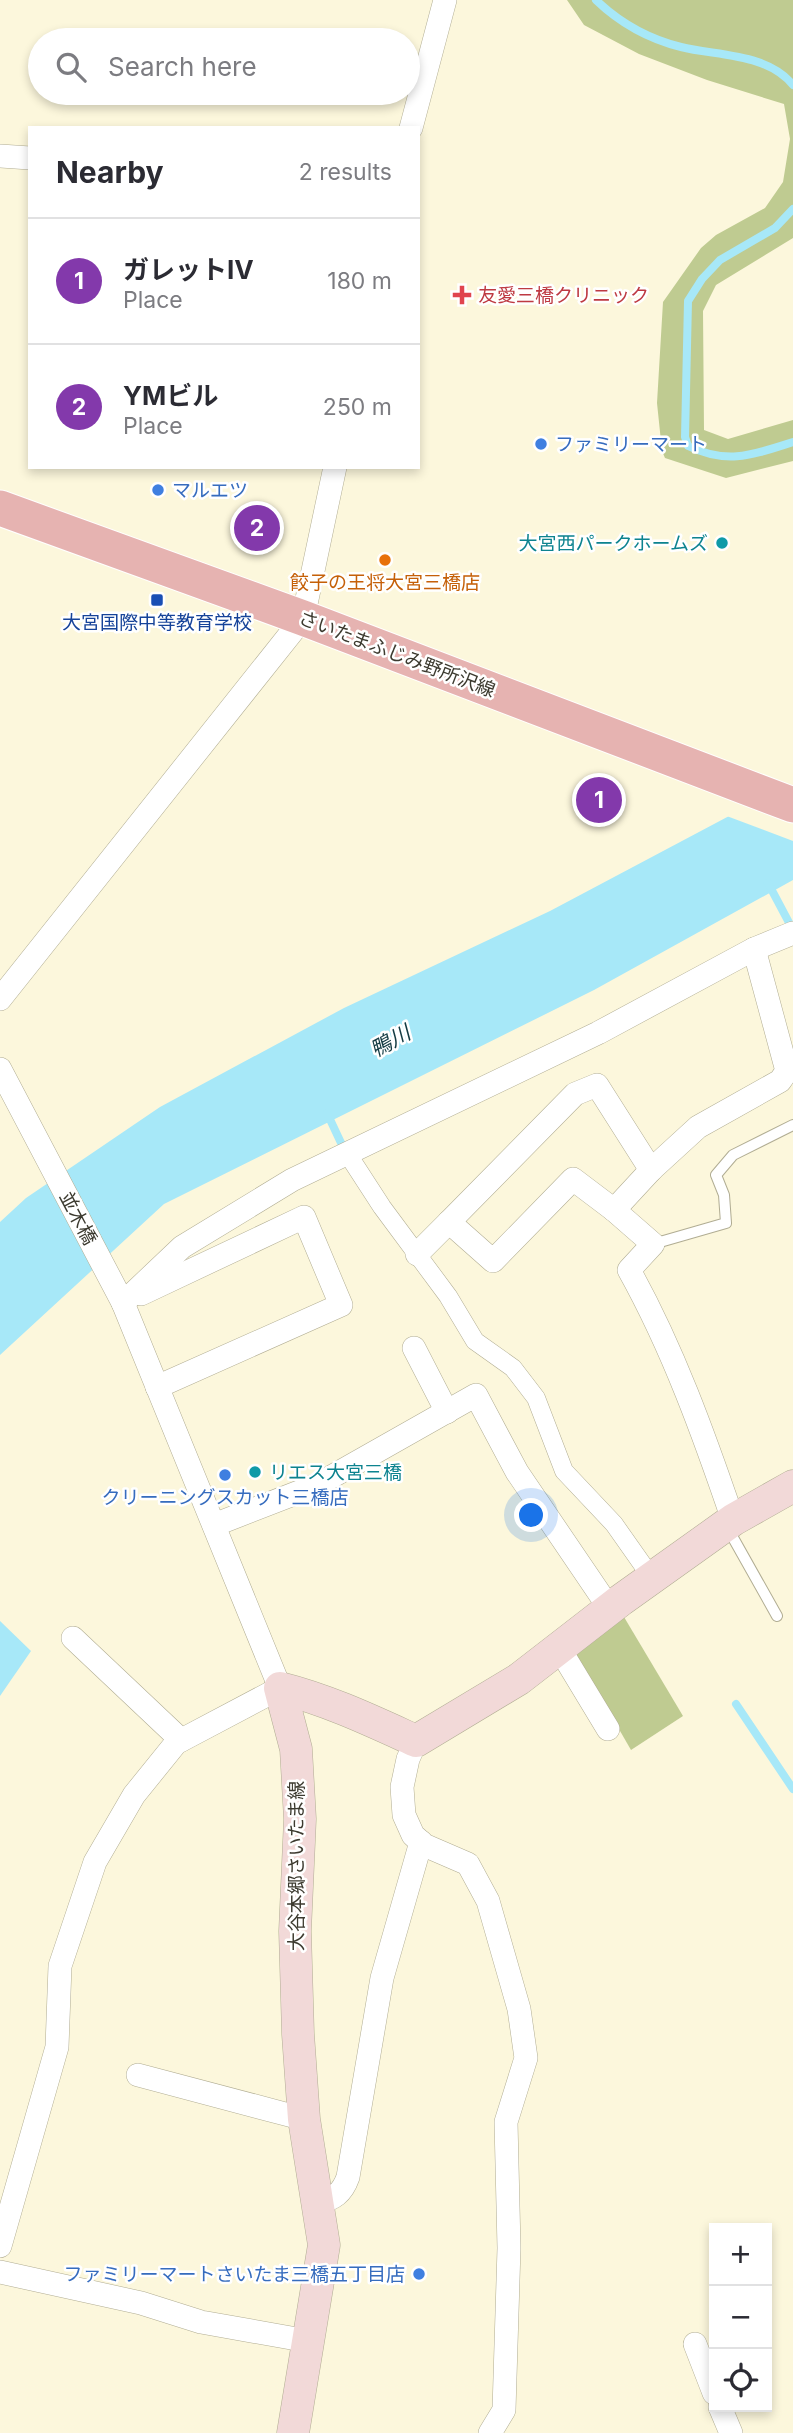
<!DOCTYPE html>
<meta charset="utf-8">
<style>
:root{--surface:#fff;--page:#f7f7f7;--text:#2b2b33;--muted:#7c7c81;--line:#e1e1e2;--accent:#8339ab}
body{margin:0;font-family:Inter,"Noto Sans JP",sans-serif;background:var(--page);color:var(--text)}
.controls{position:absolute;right:21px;bottom:21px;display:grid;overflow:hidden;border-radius:0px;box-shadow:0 4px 10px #0003}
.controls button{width:63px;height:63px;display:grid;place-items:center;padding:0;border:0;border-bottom:2px solid var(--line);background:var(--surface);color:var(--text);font:35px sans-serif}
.you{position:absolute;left:532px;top:1516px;width:24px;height:24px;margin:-18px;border:5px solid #fff;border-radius:50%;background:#1a73e8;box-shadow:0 0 0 10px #1a73e833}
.badge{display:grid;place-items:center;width:46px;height:46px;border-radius:50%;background:var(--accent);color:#fff;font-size:23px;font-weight:700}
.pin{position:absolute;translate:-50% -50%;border:4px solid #fff;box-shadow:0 2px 7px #0006}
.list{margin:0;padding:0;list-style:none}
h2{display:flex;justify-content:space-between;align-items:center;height:91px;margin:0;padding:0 28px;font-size:30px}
h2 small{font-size:23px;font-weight:400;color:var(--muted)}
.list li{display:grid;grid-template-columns:46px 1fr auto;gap:21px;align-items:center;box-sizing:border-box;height:126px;padding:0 28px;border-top:2px solid var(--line)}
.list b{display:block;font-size:26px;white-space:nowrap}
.list p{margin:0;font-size:23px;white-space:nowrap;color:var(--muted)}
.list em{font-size:23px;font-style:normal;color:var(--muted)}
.icon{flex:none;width:38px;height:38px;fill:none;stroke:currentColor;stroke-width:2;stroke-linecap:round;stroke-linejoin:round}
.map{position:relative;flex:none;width:793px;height:2433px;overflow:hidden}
.search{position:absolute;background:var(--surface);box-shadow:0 4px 10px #0003;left:28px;top:28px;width:392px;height:77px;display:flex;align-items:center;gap:18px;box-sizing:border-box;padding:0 24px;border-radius:38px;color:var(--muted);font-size:26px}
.panel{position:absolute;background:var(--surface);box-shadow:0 4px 10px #0003;left:28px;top:126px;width:392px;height:343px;border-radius:0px}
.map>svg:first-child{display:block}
</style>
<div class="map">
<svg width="793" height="2433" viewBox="0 0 793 2433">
<rect width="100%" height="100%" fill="#fcf7dc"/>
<!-- green -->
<g fill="#bfcb91">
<path d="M 567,0 L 793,0 L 793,238 L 716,285 L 703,311 L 704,430 L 728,439 L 793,420 L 793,461 L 726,478 L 665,458 L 662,451 L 657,403 L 663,302 L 701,248 L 716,235 L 765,208 L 783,182 L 790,139 L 784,104 L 707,80 L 639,54 L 584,25 Z"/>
<path d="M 624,1617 L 683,1716 L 631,1750 L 574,1651 Z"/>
</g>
<!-- water -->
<g fill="#a7e8f8">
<path d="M 793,782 L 793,880 L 594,990 L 164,1204 L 0,1355 L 0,1222 L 26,1198 L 160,1107 L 344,1008 L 550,911 Z"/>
<path d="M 0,1621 L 31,1651 L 0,1696 Z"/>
</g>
<!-- pier -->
<path fill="#fcf7dc" d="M 793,779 L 793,841 L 724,815 L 791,779 Z"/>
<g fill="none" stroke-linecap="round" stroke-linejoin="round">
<!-- stream -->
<g stroke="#a7e8f8" stroke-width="8">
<path d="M 596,0 C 620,23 649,39 681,47 C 717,56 767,53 793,85"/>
<path d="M 793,209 L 775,228 L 720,260 L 702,279 L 688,301 L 685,437 L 688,446 C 728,465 752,455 793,442"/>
<path d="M 768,883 L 793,930"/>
<path d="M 327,1113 L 342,1145"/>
<path d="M 736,1704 L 793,1789"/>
</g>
<!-- service casing -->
<g stroke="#b1ad93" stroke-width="12">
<g id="service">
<path d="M 653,1244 L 726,1223 L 724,1195 L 716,1175 L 733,1155 L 793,1125"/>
<path d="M 727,1527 L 777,1616"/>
</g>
</g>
<!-- pedestrian casing -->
<g stroke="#b1ad93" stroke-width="19">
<path id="pedestrian" d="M 347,1153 L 382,1207 L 448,1296 L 475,1341 L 513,1368 L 536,1398 L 564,1471 L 614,1524 L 652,1578"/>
</g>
<!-- minor casing -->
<g stroke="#b1ad93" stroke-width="24">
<g id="minor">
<path d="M 411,128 L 445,0"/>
<path d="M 0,156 L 30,158"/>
<path d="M 0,999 L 303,618 L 335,467"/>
<path d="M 0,1069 L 123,1303 L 280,1688 L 176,1743 L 134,1795 L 95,1862 L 60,1966 L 57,2047 L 0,2246"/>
<path d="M 614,1210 L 573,1179 L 493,1261 L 449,1222 L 575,1094 L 597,1085 L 651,1170"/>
<path d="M 417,1254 L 449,1222"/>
<path d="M 141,1294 L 304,1217 L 341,1305 L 157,1387"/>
<path d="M 123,1303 L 182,1247 L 292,1180 L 598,1033 L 754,949 L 793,933"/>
<path d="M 414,1348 L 447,1412"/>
<path d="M 733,1520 C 704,1435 673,1349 629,1270 L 653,1244 L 614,1210 L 651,1170 L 698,1127 L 780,1081 L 787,1071 L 754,949"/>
<path d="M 214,1525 L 317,1485 L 476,1395 L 517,1472 L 610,1609"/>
<path d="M 73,1638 L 181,1740"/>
<path d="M 559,1648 L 608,1729"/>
<path d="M 416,1741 L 408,1759 L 402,1787 L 404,1815 L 413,1835 L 424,1845 L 468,1864 L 488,1901 L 519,2009 L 526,2058 L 506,2122 L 509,2248 L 504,2410 L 490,2433"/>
<path d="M 138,2075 L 304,2119"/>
<path d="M 317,2204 C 334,2198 342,2194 348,2177 L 382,1978 L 421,1842"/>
<path d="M 0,2272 L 141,2303 L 201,2322 L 308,2341"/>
<path d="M 695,2344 L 714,2393"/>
<path d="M 720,2407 L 731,2433"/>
</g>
</g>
<!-- secondary casing -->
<g stroke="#b1ad93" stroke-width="33">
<path id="secondary" d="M 293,2433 L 324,2245 L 304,2119 L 298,2034 L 295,1931 L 300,1819 L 296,1749 L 280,1688 C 328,1700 372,1721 416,1741 L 519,1679 L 621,1600 L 733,1520 L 793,1486"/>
</g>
<!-- primary casing -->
<g stroke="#fff" stroke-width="37">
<path id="primary" d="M 0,508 L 303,618 L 793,805"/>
</g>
<!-- service -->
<use href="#service" stroke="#fff" stroke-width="10"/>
<!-- pedestrian -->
<use href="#pedestrian" stroke="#fff" stroke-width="18"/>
<!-- minor -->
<use href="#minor" stroke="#fff" stroke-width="23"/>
<!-- secondary -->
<use href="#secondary" stroke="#f2d9d8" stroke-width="32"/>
<!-- primary -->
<use href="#primary" stroke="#e6b3b1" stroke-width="35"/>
</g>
<!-- markers -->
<path fill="#e0444e" stroke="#fff" stroke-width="2.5" d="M458.5 284.5h7v7h7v7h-7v7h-7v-7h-7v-7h7z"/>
<g fill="#3f7fe0" stroke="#fff" stroke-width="2.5">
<circle cx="541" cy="444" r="7"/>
<circle cx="158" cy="490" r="7"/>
<circle cx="225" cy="1475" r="7"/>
<circle cx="419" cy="2274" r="7"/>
</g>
<g fill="#0f9aa8" stroke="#fff" stroke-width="2.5">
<circle cx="722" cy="543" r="7"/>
<circle cx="255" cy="1472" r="7"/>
</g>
<circle fill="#e8710a" stroke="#fff" stroke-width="2.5" cx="385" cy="560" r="7"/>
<rect fill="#1a4fb4" stroke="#fff" stroke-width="2.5" x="150" y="593" width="14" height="14" rx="3.5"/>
<g text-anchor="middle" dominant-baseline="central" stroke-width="5" stroke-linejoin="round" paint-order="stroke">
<!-- health labels -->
<g font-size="19" fill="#be3a42" stroke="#fff" text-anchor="start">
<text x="478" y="295">友愛三橋クリニック</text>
</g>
<!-- shop labels -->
<g font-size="19" fill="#366cbe" stroke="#fff" text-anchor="start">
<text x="555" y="444">ファミリーマート</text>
<text x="172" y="490">マルエツ</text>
<text x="225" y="1497" text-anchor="middle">クリーニングスカット三橋店</text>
<text x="405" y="2274" text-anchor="end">ファミリーマートさいたま三橋五丁目店</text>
</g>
<!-- culture labels -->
<g font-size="19" fill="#0d838f" stroke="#fff" text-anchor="end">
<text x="708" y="543">大宮西パークホームズ</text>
<text x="269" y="1472" text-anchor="start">リエス大宮三橋</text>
</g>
<!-- food labels -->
<g font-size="19" fill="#c56008" stroke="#fff">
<text x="385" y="582">餃子の王将大宮三橋店</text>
</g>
<!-- transit labels -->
<g font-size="19" fill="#164399" stroke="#fff">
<text x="157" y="622">大宮国際中等教育学校</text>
</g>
<!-- street labels -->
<g font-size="19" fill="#3c3a2f" stroke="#fff">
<text transform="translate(397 654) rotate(21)">さいたまふじみ野所沢線</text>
<text transform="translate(78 1218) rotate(62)">並木橋</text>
<text transform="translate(296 1866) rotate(-90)">大谷本郷さいたま線</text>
</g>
<!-- water labels -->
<g font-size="21" font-style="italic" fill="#133b43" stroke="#fff">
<text transform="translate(390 1041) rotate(-29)">鴨川</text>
</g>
</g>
</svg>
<div class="controls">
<button>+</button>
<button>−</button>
<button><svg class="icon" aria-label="locate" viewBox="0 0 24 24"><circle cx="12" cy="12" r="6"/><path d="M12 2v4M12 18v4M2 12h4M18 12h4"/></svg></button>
</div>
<div class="you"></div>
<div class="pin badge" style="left:599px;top:800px">1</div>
<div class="pin badge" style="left:257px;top:528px">2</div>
<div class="search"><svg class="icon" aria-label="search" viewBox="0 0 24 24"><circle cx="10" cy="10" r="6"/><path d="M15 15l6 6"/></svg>Search here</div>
<section class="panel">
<h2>Nearby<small>2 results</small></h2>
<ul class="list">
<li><span class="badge">1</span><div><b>ガレットⅣ</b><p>Place</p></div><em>180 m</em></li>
<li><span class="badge">2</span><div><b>YMビル</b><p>Place</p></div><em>250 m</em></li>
</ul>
</section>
</div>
